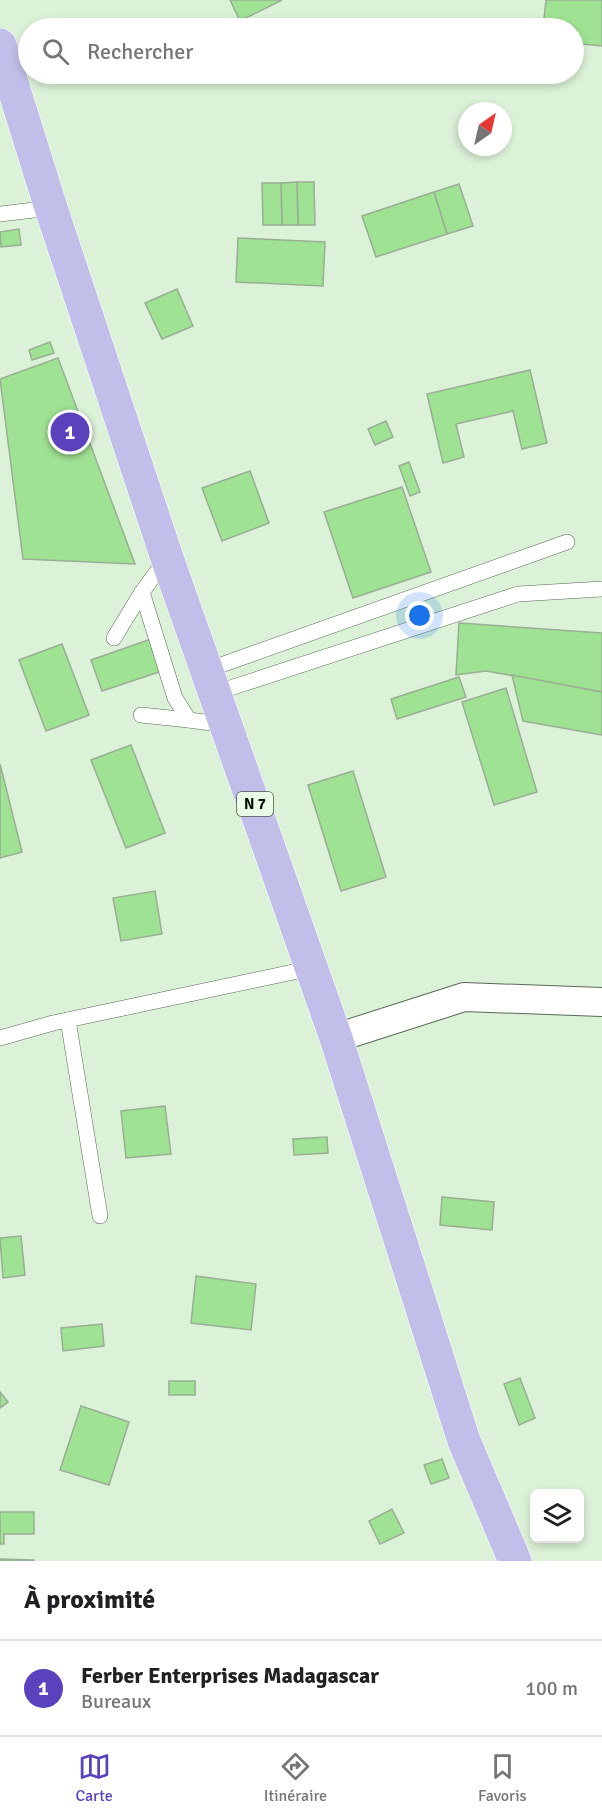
<!DOCTYPE html>
<html lang="fr">
<meta charset="utf-8">
<style>
:root{--surface:#fff;--page:#f6f6f6;--text:#202124;--muted:#757577;--line:#e0e0e0;--accent:#5942bb}
body{margin:0;font-family:Signika,sans-serif;background:var(--page);color:var(--text)}
.controls{position:absolute;right:18px;bottom:18px;display:grid;overflow:hidden;border-radius:9px;box-shadow:0 3px 9px #0003}
.controls button{width:54px;height:54px;display:grid;place-items:center;padding:0;border:0;border-bottom:2px solid var(--line);background:var(--surface);color:var(--text);font:30px sans-serif}
.compass{position:absolute;left:458px;top:102px;width:54px;height:54px;border-radius:50%;background:var(--surface);box-shadow:0 3px 9px #0003;rotate:34deg}
.you{position:absolute;left:420px;top:616px;width:21px;height:21px;margin:-15px;border:4px solid #fff;border-radius:50%;background:#1a73e8;box-shadow:0 0 0 9px #1a73e833}
.badge{display:grid;place-items:center;width:39px;height:39px;border-radius:50%;background:var(--accent);color:#fff;font-size:20px;font-weight:700}
.pin{position:absolute;translate:-50% -50%;border:3px solid #fff;box-shadow:0 2px 6px #0006}
.list{margin:0;padding:0;list-style:none}
h2{display:flex;justify-content:space-between;align-items:center;height:78px;margin:0;padding:0 24px;font-size:26px}
h2 small{font-size:20px;font-weight:400;color:var(--muted)}
.list li{display:grid;grid-template-columns:39px 1fr auto;gap:18px;align-items:center;box-sizing:border-box;height:96px;padding:0 24px;border-top:2px solid var(--line)}
.list b{display:block;font-size:22px;white-space:nowrap}
.list p{margin:0;font-size:20px;white-space:nowrap;color:var(--muted)}
.list em{font-size:20px;font-style:normal;color:var(--muted)}
.icon{flex:none;width:33px;height:33px;fill:none;stroke:currentColor;stroke-width:2;stroke-linecap:round;stroke-linejoin:round}
.map{position:relative;flex:none;width:602px;height:1561px;overflow:hidden}
.search{position:absolute;background:var(--surface);box-shadow:0 3px 9px #0003;left:18px;right:18px;top:18px;height:66px;display:flex;align-items:center;gap:15px;box-sizing:border-box;padding:0 21px;border-radius:33px;color:var(--muted);font-size:22px}
.sheet{height:174px;background:var(--surface)}
nav{display:flex;justify-content:space-around;align-items:center;box-sizing:border-box;height:84px;border-top:2px solid var(--line);background:var(--surface);font-size:16px;color:var(--muted)}
nav a{display:grid;justify-items:center;gap:3px}
nav .on{color:var(--accent)}
.map>svg:first-child{display:block}
</style>
<div class="map">
<svg width="602" height="1561" viewBox="0 0 602 1561">
<rect width="100%" height="100%" fill="#dcf2d8"/>
<!-- building -->
<g fill="#9fe293" stroke="#99ae95" stroke-width="1.5">
<path d="M 230,0 L 282,0 L 240,21 Z"/>
<path d="M 546,0 L 602,0 L 602,46 L 574,43 L 574,28 L 543,28 Z"/>
<path d="M 297,182 L 314,182 L 315,225 L 298,225 Z"/>
<path d="M 297,182 L 298,225 L 282,225 L 281,183 Z"/>
<path d="M 262,183 L 281,183 L 282,225 L 263,225 Z"/>
<path d="M 459,184 L 473,226 L 447,234 L 434,192 Z"/>
<path d="M 434,192 L 447,234 L 376,257 L 362,216 Z"/>
<path d="M 19,229 L 21,245 L 1,247 L 0,232 Z"/>
<path d="M 238,238 L 325,242 L 323,286 L 236,282 Z"/>
<path d="M 177,289 L 193,326 L 162,339 L 145,303 Z"/>
<path d="M 50,342 L 54,353 L 32,360 L 29,350 Z"/>
<path d="M 58,358 L 135,564 L 23,559 L 0,379 Z"/>
<path d="M 530,370 L 547,443 L 522,449 L 513,411 L 456,424 L 464,457 L 443,463 L 427,394 Z"/>
<path d="M 386,421 L 393,437 L 375,445 L 368,429 Z"/>
<path d="M 409,462 L 420,492 L 410,496 L 399,466 Z"/>
<path d="M 250,471 L 269,523 L 222,541 L 202,488 Z"/>
<path d="M 402,487 L 431,572 L 353,598 L 324,512 Z"/>
<path d="M 459,623 L 602,633 L 602,692 L 486,671 L 456,675 Z"/>
<path d="M 154,638 L 165,670 L 102,691 L 91,660 Z"/>
<path d="M 62,644 L 89,715 L 46,731 L 19,660 Z"/>
<path d="M 512,675 L 602,692 L 602,735 L 523,721 Z"/>
<path d="M 459,677 L 466,697 L 397,719 L 391,699 Z"/>
<path d="M 506,688 L 537,792 L 494,805 L 462,702 Z"/>
<path d="M 131,745 L 165,833 L 126,848 L 91,760 Z"/>
<path d="M 0,764 L 22,852 L 0,858 Z"/>
<path d="M 353,771 L 386,877 L 341,891 L 308,785 Z"/>
<path d="M 155,891 L 162,934 L 121,941 L 113,898 Z"/>
<path d="M 165,1106 L 171,1154 L 126,1158 L 121,1111 Z"/>
<path d="M 327,1137 L 328,1153 L 294,1155 L 293,1139 Z"/>
<path d="M 442,1197 L 494,1202 L 492,1230 L 440,1225 Z"/>
<path d="M 21,1236 L 25,1275 L 3,1278 L 0,1238 Z"/>
<path d="M 196,1276 L 256,1284 L 251,1330 L 191,1323 Z"/>
<path d="M 102,1324 L 104,1346 L 63,1351 L 61,1328 Z"/>
<path d="M 520,1378 L 535,1418 L 519,1425 L 504,1384 Z"/>
<rect x="169" y="1381" width="26" height="14"/>
<path d="M 0,1392 L 8,1402 L 0,1408 Z"/>
<path d="M 81,1406 L 129,1422 L 109,1485 L 60,1470 Z"/>
<path d="M 442,1459 L 449,1478 L 431,1484 L 424,1465 Z"/>
<path d="M 392,1509 L 404,1533 L 380,1544 L 369,1521 Z"/>
<path d="M 0,1512 L 34,1512 L 34,1534 L 4,1534 L 4,1544 L 0,1544 Z"/>
<path d="M 0,1559 L 34,1560 L 34,1561 L 0,1561 Z"/>
</g>
<g fill="none" stroke-linecap="round" stroke-linejoin="round">
<!-- service casing -->
<g stroke="#566953" stroke-width="16">
<g id="service">
<path d="M 0,214 L 51,208"/>
<path d="M 167,558 L 142,592 L 175,698 L 189,720 L 226,725"/>
<path d="M 114,638 L 142,592"/>
<path d="M 207,670 L 567,542"/>
<path d="M 215,693 L 518,594 L 602,589"/>
<path d="M 141,715 L 189,720"/>
<path d="M 68,1020 L 100,1216"/>
<path d="M 0,1038 L 53,1023 L 312,968"/>
</g>
</g>
<!-- minor casing -->
<g stroke="#566953" stroke-width="30">
<path id="minor" d="M 336,1038 L 464,997 L 602,1002"/>
</g>
<!-- primary casing -->
<g stroke="#fff" stroke-width="34">
<path id="primary" d="M 0,45 L 51,208 L 167,558 L 336,1038 L 464,1441 L 515,1561"/>
</g>
<!-- service -->
<use href="#service" stroke="#fff" stroke-width="15"/>
<!-- minor -->
<use href="#minor" stroke="#fff" stroke-width="28"/>
<!-- primary -->
<use href="#primary" stroke="#c1bfe9" stroke-width="33"/>
</g>
<g text-anchor="middle" dominant-baseline="central" stroke-width="4.5" stroke-linejoin="round" paint-order="stroke">
<!-- shield labels -->
<rect fill="#e9ffe5" stroke="#4c574a" stroke-width="1.5" x="237" y="792" width="36" height="24" rx="4.5"/>
<g font-size="15" font-weight="bold" fill="#080f07">
<text x="255" y="804">N 7</text>
</g>
</g>
</svg>
<div class="controls">
<button><svg class="icon" aria-label="layers" viewBox="0 0 24 24"><path d="M12 4l9 5-9 5-9-5zM3 14l9 5 9-5"/></svg></button>
</div>
<svg class="compass" viewBox="-18 -18 36 36"><path d="M0-13l5 13h-10z" fill="#e53935"/><path d="M0 13l5-13h-10z" fill="#757577"/></svg>
<div class="you"></div>
<div class="pin badge" style="left:70px;top:432px">1</div>
<div class="search"><svg class="icon" aria-label="search" viewBox="0 0 24 24"><circle cx="10" cy="10" r="6"/><path d="M15 15l6 6"/></svg>Rechercher</div>
</div>
<section class="sheet">
<h2>À proximité<small></small></h2>
<ul class="list">
<li><span class="badge">1</span><div><b>Ferber Enterprises Madagascar</b><p>Bureaux</p></div><em>100 m</em></li>
</ul>
</section>
<nav>
<a class="on"><svg class="icon" aria-label="map" viewBox="0 0 24 24"><path d="M3 6l6-2 6 2 6-2v14l-6 2-6-2-6 2zM9 4v14M15 6v14"/></svg>Carte</a>
<a><svg class="icon" aria-label="directions" viewBox="0 0 24 24"><path d="M12 3l9 9-9 9-9-9zM9 14v-3h6M13 9l2 2-2 2"/></svg>Itinéraire</a>
<a><svg class="icon" aria-label="saved" viewBox="0 0 24 24"><path d="M7 4h10v16l-5-4-5 4z"/></svg>Favoris</a>
</nav>
